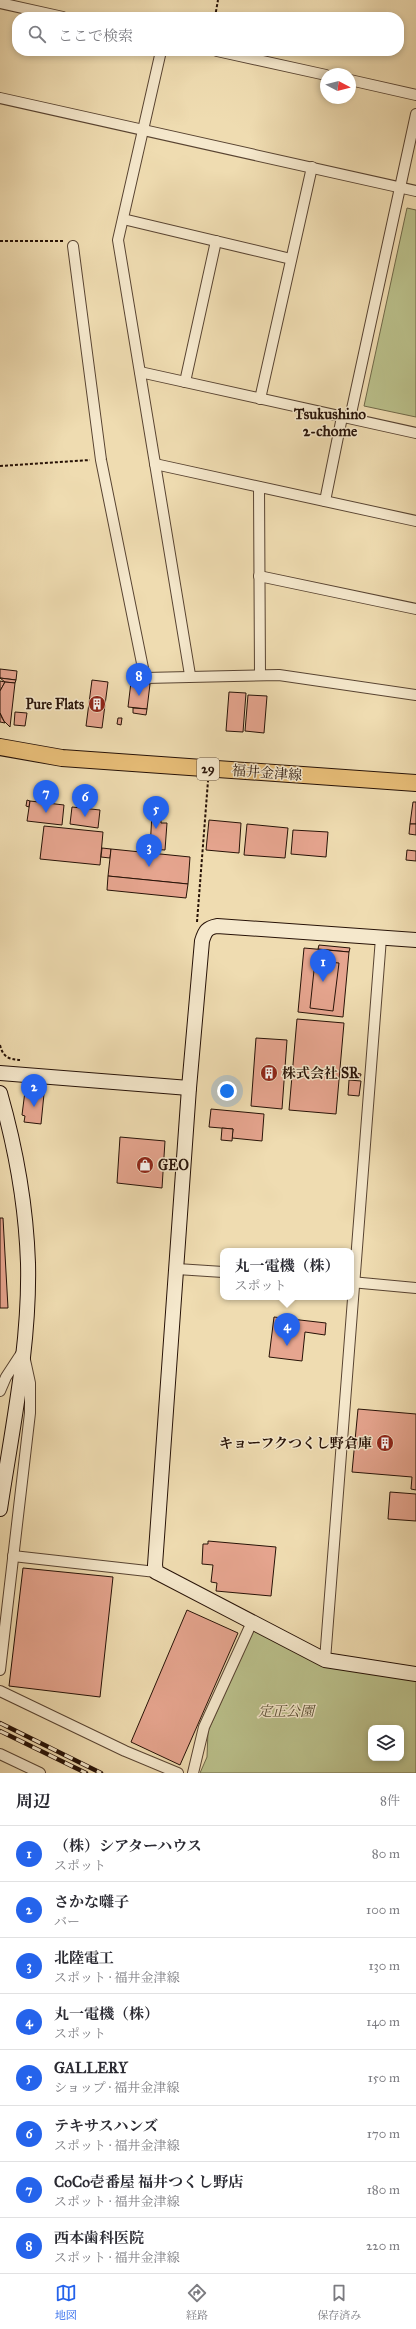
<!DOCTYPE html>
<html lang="ja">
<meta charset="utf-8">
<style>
:root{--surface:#fff;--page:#f2f2f3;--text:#2b2b33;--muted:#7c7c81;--line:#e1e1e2;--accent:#2563eb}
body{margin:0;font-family:"IM FELL Great Primer","Noto Serif JP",serif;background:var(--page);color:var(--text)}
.controls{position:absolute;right:12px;bottom:12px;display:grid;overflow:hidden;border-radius:8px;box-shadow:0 2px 6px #0003}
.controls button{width:36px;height:36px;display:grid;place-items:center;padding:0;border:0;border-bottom:1px solid var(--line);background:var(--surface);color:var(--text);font:20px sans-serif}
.compass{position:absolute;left:320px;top:68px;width:36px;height:36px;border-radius:50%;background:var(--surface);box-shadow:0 2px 6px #0003;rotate:97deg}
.you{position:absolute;left:227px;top:1091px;width:14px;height:14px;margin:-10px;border:3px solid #fff;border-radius:50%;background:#1a73e8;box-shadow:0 0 0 6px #1a73e833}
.badge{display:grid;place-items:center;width:26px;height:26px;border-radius:50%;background:var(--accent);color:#fff;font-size:13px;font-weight:700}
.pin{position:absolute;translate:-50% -33px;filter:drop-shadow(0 1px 2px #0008)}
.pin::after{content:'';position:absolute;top:21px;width:14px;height:12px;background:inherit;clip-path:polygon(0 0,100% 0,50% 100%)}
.popup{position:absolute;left:220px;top:1248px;width:134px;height:52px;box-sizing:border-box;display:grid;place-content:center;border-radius:8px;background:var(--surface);filter:drop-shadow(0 1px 3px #0005);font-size:13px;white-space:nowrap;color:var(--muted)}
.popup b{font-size:15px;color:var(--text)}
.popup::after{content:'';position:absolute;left:50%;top:100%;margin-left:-8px;border:8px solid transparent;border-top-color:var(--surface)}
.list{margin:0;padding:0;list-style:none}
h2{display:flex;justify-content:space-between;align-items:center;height:52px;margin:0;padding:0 16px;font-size:17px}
h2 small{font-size:13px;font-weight:400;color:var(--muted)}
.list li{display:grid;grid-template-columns:26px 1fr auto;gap:12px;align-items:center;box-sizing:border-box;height:56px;padding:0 16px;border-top:1px solid var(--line)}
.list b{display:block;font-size:15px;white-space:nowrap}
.list p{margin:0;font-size:13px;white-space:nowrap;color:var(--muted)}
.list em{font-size:13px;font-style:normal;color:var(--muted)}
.icon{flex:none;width:22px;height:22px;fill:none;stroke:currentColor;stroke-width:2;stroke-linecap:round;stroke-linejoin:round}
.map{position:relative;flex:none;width:416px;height:1773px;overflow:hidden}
.search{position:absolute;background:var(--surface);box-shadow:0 2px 6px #0003;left:12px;right:12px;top:12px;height:44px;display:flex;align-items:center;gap:10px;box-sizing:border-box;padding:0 14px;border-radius:16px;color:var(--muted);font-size:15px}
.sheet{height:500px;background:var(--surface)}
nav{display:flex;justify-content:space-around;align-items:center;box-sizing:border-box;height:56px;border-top:1px solid var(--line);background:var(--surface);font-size:11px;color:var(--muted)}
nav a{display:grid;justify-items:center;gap:2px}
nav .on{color:var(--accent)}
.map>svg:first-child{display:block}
</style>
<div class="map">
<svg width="416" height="1773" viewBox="0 0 416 1773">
<rect width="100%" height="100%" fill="#efdcb1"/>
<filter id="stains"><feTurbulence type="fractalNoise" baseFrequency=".005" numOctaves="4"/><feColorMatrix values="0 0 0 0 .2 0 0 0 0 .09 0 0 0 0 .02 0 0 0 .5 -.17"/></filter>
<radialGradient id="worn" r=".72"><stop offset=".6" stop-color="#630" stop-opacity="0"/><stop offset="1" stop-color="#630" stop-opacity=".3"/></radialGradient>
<!-- green -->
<g fill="#bac08b" stroke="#706949" fill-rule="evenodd">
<path d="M 407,208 L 416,210 L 416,417 L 364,406 Z"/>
<path d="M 256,1625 L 325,1660 L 416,1674 L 416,1773 L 200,1773 L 207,1757 L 208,1731 ZM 371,1728 L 401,1728 L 401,1758 L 371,1758 Z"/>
</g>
<!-- building -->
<g fill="#e6a58f" stroke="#271207">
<path d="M 0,669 L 17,671 L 16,680 L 0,678 Z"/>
<path d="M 0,678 L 16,680 L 15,683 L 5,682 Z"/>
<path d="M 92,680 L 108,682 L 102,728 L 86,726 Z"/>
<path d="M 0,681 L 5,682 L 0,691 Z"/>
<path d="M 5,682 L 15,683 L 10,727 L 4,721 L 0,713 L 0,691 Z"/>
<path d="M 131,682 L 150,684 L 147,709 L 128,707 Z"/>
<path d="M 229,692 L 246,693 L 243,732 L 226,731 Z"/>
<path d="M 248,695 L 267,696 L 264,733 L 245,731 Z"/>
<path d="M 133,708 L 147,709 L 146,715 L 133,713 Z"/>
<path d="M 15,712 L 27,713 L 25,726 L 14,725 Z"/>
<path d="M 0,713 L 2,718 L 5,723 L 0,722 Z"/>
<path d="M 118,718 L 122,718 L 121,725 L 117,724 Z"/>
<path d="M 27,800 L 30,801 L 29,807 L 26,806 Z"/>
<path d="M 30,801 L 64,805 L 62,825 L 27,821 Z"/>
<path d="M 413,802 L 416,802 L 416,824 L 410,824 Z"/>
<path d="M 72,807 L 100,810 L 98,828 L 70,824 Z"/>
<path d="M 152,813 L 161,813 L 161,823 L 167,823 L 165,850 L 150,849 Z"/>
<path d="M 209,820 L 241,823 L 239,853 L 206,850 Z"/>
<path d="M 247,824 L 288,828 L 285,858 L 244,855 Z"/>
<path d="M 410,824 L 416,824 L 416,835 L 409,834 Z"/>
<path d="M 44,826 L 103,832 L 100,865 L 40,859 Z"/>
<path d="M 293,830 L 328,832 L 326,857 L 291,854 Z"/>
<path d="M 102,848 L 111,849 L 110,858 L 101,857 Z"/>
<path d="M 111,849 L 190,857 L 188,884 L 108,876 Z"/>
<path d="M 407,850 L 416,851 L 416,861 L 406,860 Z"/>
<path d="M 108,876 L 188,884 L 186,898 L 107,890 Z"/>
<path d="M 319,945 L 350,948 L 349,952 L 318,949 Z"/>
<path d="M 304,948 L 349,952 L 343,1017 L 298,1012 Z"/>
<path d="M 315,961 L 339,963 L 333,1011 L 310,1008 Z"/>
<path d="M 297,1019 L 344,1023 L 336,1114 L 289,1110 Z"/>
<path d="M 256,1038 L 287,1040 L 282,1109 L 251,1106 Z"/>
<path d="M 350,1072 L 361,1074 L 360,1079 L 349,1077 Z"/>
<path d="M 349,1080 L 361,1081 L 359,1096 L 348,1095 Z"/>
<path d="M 25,1091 L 44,1094 L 41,1124 L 24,1122 L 25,1116 L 22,1115 Z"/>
<path d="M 211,1109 L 264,1114 L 262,1141 L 232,1138 L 233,1129 L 209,1127 Z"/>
<path d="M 222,1128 L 233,1129 L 232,1141 L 221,1140 Z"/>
<path d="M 120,1137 L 165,1141 L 162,1188 L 117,1183 Z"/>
<path d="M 0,1218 L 3,1218 L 8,1308 L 0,1308 Z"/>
<path d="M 274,1317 L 326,1323 L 325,1335 L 305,1332 L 302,1361 L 269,1357 Z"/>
<path d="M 358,1409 L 416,1414 L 416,1490 L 411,1489 L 412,1477 L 352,1472 Z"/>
<path d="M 390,1492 L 416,1494 L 416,1521 L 388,1519 Z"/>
<path d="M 208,1541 L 276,1547 L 271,1596 L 216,1591 L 217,1583 L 211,1582 L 213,1565 L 202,1564 L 203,1544 L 208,1544 Z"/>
<path d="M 23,1568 L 113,1577 L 100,1697 L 9,1686 Z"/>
<path d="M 187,1610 L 238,1633 L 180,1765 L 131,1742 Z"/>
</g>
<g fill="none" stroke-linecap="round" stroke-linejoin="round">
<!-- street casing -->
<g stroke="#594432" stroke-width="12">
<g id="street">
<path d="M 0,3 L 63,17"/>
<path d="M 161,51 L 118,240 L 190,675"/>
<path d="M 217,51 L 326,75"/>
<path d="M 350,80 L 416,95"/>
<path d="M 0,98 L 416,191"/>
<path d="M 123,219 L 291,259"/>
<path d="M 73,246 L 101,460 L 145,678 L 279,675 L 416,695"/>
<path d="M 140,372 L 416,433"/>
<path d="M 185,382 L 216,241"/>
<path d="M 260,399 L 312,167"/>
<path d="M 350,418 L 416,114"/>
<path d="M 155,464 L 416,521"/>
<path d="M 259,487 L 260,675"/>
<path d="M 325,501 L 342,417"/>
<path d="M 259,576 L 416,609"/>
<path d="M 177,1269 L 223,1272"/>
<path d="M 351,1282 L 416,1288"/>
<path d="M 0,1391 L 6,1377 L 23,1351"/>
<path d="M 13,1556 L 156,1572"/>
<path d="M 325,1660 L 381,938"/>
<path d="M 0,1670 L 30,1413 L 30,1383 L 25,1360"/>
<path d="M 0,1691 L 125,1751 L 178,1773"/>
<path d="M 0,1754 L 40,1773"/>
<path d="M 193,1773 L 204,1727 L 252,1622"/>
</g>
</g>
<!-- secondary casing -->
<g stroke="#271207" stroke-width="16">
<g id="secondary">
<path d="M 416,940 L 217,926 C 207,928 205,931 202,941 L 189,1088 L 155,1565 L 156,1572 L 160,1574 L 325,1660 L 416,1674"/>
<path d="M 0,1073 L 189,1088"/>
<path d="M 0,1093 C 16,1149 26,1205 28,1263 C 30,1345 12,1429 0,1509"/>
</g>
</g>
<!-- primary casing -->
<g stroke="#271207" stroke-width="18">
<path id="primary" d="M 0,747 L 62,758 L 416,783"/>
</g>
<!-- path -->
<g stroke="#271207" stroke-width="2" stroke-dasharray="3 2" stroke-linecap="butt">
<path d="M 215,17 L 218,0"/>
<path d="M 0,241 L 65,241"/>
<path d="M 0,466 L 90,460"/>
<path d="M 197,922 L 208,781"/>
<path d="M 0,1045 C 3,1057 8,1059 20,1060"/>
</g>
<!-- street -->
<use href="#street" stroke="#f5e8cc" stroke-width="10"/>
<!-- secondary -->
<use href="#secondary" stroke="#f5e8cc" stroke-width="14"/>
<!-- primary -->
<use href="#primary" stroke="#e8be78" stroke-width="16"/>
<!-- rail casing -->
<g stroke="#271207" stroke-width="4.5">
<g id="rail">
<path d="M 0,1723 L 101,1773"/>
<path d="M 0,1731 L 86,1773"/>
</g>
</g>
<!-- rail -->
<use href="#rail" stroke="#f5e8cc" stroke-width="3" stroke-dasharray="9" stroke-linecap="butt"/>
</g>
<!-- icons -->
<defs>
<g id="building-disc" transform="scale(0.9)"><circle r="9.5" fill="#8f2418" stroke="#f5e8cc"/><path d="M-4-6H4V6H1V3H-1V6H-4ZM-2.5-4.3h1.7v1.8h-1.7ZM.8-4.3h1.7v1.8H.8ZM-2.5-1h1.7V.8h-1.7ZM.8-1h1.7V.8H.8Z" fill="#fff"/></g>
<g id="shop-disc" transform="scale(0.9)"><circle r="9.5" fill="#8f2418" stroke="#f5e8cc"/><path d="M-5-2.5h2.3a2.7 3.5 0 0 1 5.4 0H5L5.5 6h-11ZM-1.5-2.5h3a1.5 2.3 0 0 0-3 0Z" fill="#fff"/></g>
</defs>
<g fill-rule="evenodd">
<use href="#building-disc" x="97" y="704"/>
<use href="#building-disc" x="269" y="1073"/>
<use href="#shop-disc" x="145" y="1165"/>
<use href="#building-disc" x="385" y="1443"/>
</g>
<g text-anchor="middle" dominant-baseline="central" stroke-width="3" stroke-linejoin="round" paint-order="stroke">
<!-- shield labels -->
<rect fill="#f5e8cc" stroke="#655242" stroke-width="1" x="197" y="758" width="22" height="22" rx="3"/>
<g font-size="13" font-weight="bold" fill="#271207">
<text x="208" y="769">29</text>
</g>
<!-- poi labels -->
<g font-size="14" font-weight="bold" fill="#271207" stroke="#f5e8cc" text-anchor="end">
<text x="84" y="704">Pure Flats</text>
<text x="282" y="1073" text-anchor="start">株式会社 SR</text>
<text x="158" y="1165" text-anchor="start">GEO</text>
<text x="372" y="1443">キョーフクつくし野倉庫</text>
</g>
<!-- street labels -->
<g font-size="14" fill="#271207" stroke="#f5e8cc">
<text transform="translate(267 773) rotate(4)">福井金津線</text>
</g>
<!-- park labels -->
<g font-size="14" font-style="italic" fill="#5a4f35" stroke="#f5e8cc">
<text x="286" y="1711">定正公園</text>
</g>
<!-- neighbourhood labels -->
<g font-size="15" font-weight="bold" fill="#271207" stroke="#f5e8cc">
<text x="330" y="414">Tsukushino<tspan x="330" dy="17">2-chome</tspan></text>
</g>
</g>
<rect width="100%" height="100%" filter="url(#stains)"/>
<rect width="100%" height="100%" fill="url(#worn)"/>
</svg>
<div class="controls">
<button><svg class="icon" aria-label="layers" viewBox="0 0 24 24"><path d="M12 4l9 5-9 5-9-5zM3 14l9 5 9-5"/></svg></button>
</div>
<svg class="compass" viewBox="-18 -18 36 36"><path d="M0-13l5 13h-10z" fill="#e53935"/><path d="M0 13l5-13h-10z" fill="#7c7c81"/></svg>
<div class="you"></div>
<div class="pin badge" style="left:323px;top:982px">1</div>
<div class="pin badge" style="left:34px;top:1107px">2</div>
<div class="pin badge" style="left:149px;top:867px">3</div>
<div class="pin badge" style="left:287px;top:1346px">4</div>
<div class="popup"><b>丸一電機（株）</b>スポット</div>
<div class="pin badge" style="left:156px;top:829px">5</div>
<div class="pin badge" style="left:85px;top:817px">6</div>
<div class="pin badge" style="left:46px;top:813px">7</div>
<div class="pin badge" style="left:139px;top:696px">8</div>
<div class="search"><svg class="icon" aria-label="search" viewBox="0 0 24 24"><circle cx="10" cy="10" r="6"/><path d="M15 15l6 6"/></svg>ここで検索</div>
</div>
<section class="sheet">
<h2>周辺<small>8件</small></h2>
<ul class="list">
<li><span class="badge">1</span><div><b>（株）シアターハウス</b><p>スポット</p></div><em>80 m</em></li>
<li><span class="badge">2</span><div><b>さかな囃子</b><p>バー</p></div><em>100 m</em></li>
<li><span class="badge">3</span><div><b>北陸電工</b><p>スポット · 福井金津線</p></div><em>130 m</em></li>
<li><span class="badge">4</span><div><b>丸一電機（株）</b><p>スポット</p></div><em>140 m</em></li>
<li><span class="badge">5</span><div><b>GALLERY</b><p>ショップ · 福井金津線</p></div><em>150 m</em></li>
<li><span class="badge">6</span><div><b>テキサスハンズ</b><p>スポット · 福井金津線</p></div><em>170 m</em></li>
<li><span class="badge">7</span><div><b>CoCo壱番屋 福井つくし野店</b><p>スポット · 福井金津線</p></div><em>180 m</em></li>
<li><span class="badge">8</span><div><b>西本歯科医院</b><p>スポット · 福井金津線</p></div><em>220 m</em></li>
</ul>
</section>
<nav>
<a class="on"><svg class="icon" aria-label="map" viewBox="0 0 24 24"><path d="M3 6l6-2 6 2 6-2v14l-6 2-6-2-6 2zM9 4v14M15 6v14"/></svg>地図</a>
<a><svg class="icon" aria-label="directions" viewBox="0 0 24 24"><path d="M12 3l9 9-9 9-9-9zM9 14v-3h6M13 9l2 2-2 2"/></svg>経路</a>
<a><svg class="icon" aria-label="saved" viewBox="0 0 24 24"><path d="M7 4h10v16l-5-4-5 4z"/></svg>保存済み</a>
</nav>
